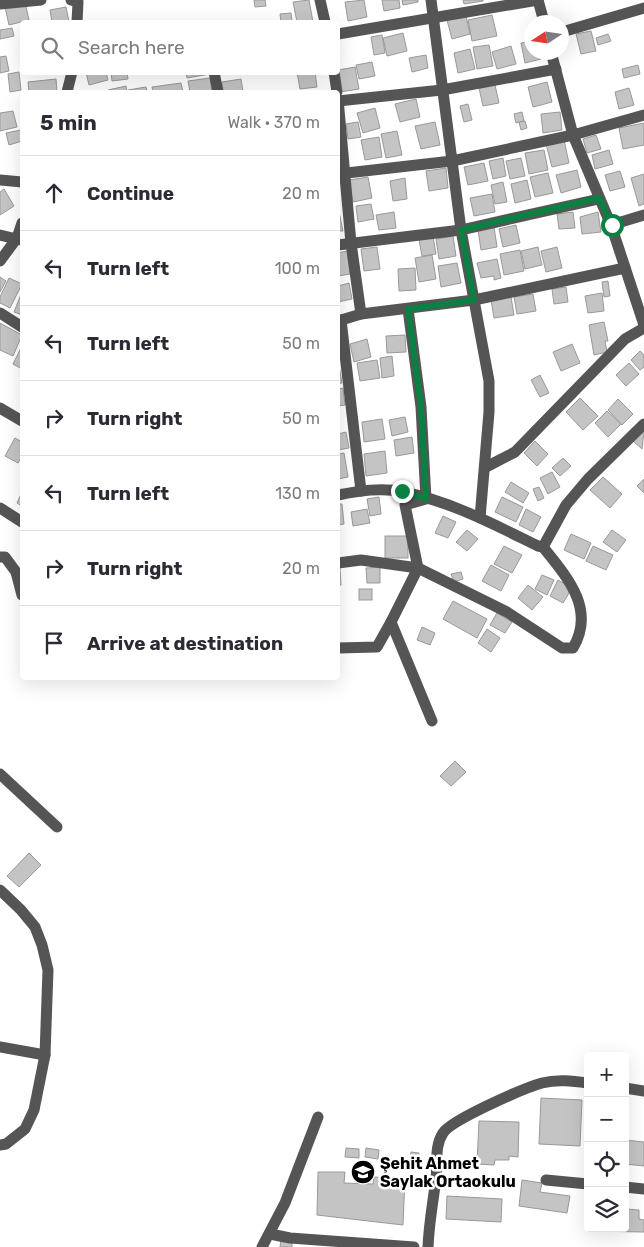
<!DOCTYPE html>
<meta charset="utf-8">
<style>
:root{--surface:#fff;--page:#f7f7f7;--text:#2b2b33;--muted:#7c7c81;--line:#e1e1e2}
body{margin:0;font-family:Rubik,sans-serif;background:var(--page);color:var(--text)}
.controls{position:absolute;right:15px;bottom:15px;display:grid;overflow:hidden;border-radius:5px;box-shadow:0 5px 20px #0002}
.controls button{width:45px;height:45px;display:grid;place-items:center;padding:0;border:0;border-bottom:1px solid var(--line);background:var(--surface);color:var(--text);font:25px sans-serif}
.compass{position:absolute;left:524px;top:15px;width:45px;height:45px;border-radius:50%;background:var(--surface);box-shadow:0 5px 20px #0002;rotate:258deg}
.stop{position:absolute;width:15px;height:15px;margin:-11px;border:4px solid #0b8043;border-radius:50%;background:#fff}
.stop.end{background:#0b8043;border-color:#fff;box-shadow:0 1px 5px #0008}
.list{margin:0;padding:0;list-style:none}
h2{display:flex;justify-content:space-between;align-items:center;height:65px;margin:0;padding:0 20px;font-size:21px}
h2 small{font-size:16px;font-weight:400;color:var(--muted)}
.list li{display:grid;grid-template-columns:32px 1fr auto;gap:15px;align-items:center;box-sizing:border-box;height:75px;padding:0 20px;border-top:1px solid var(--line)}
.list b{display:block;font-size:19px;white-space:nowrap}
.list em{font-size:16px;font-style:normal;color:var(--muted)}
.icon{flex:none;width:28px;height:28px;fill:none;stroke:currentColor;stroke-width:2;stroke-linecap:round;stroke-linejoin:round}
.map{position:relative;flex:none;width:644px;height:1247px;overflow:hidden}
.search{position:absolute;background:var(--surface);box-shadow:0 5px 20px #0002;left:20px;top:20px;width:320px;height:55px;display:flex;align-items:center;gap:12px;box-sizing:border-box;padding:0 18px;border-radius:5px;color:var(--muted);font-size:19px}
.panel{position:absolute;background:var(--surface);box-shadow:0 5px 20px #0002;left:20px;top:90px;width:320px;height:590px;border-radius:5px}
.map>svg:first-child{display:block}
</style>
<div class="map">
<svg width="644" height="1247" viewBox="0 0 644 1247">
<rect width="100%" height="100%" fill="#fff"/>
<!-- building -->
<g fill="#c4c4c4" stroke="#999">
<path d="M 254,0 L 265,0 L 266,6 L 255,7 Z"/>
<path d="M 309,0 L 313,22 L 297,22 L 293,2 Z"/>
<path d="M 364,0 L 367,17 L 348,21 L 345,2 Z"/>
<path d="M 382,0 L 399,0 L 400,8 L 384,11 Z"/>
<path d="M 402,0 L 418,0 L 418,2 L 403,5 Z"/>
<path d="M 463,0 L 483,0 L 483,1 L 464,4 Z"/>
<path d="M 25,2 L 29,20 L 9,25 L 5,7 Z"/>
<path d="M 66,7 L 69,22 L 52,22 L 50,10 Z"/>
<path d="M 291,13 L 292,22 L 281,22 L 280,14 Z"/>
<path d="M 492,15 L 497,36 L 472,41 L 468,20 Z"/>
<path d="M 466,16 L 470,34 L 452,39 L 447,20 Z"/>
<path d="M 12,28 L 14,36 L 0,39 L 0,30 Z"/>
<path d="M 591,31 L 596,51 L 581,54 L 576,34 Z"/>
<path d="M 403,33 L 407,51 L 387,56 L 383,38 Z"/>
<path d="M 608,34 L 611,41 L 598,45 L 596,38 Z"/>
<path d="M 382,35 L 385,53 L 374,55 L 371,37 Z"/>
<path d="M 532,41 L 532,52 L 540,52 L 541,59 L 525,63 L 521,43 Z"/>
<path d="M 489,45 L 493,66 L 477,69 L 473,47 Z"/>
<path d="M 511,46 L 516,64 L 497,69 L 492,52 Z"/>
<path d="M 470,49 L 475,69 L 458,73 L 454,53 Z"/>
<path d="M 426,55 L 428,68 L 412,72 L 409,58 Z"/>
<path d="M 6,56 L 9,71 L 0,73 L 0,57 Z"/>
<path d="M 372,62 L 375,76 L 359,79 L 356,65 Z"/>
<path d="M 638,65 L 640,74 L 624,78 L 622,69 Z"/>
<path d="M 355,67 L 359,89 L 340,92 L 338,70 Z"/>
<path d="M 19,72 L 21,90 L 10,92 L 8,74 Z"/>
<path d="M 86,72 L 106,72 L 108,80 L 89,85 Z"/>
<path d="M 111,72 L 127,72 L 128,79 L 112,81 Z"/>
<path d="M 186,72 L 209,72 L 210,74 L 187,78 Z"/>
<path d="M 297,72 L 315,72 L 317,87 L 300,89 Z"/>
<path d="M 210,78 L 212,92 L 190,92 L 188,81 Z"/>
<path d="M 56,79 L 57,92 L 29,92 L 28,82 Z"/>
<path d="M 241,79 L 243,92 L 223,92 L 222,82 Z"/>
<path d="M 547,82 L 552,102 L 533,107 L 528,87 Z"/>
<path d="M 181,83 L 183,92 L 153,92 L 152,87 Z"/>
<path d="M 495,85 L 499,103 L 483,106 L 479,88 Z"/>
<path d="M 126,86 L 127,92 L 108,92 L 108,90 Z"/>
<path d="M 146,87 L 147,92 L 129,92 L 128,90 Z"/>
<path d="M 629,88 L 634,105 L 619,109 L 615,92 Z"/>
<path d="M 416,99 L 420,117 L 400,122 L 395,104 Z"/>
<path d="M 468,104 L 472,120 L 464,122 L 460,106 Z"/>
<path d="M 375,108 L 380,128 L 363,133 L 357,113 Z"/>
<path d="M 13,111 L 17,127 L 0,131 L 0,113 Z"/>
<path d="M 522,112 L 524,121 L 516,123 L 514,114 Z"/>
<path d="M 560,112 L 562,130 L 543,133 L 541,114 Z"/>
<path d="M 525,121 L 527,128 L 521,130 L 519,122 Z"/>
<path d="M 358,122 L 361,137 L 348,139 L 346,124 Z"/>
<path d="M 435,122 L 440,145 L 421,149 L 415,126 Z"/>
<path d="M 644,123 L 644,145 L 623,149 L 619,128 Z"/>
<path d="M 21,130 L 22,141 L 9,145 L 6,133 Z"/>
<path d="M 397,131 L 402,155 L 386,158 L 381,134 Z"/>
<path d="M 596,135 L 601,149 L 587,153 L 583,139 Z"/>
<path d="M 379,137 L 382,157 L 365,160 L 361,140 Z"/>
<path d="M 564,140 L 569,163 L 552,167 L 546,144 Z"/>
<path d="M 544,150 L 548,170 L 529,174 L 525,153 Z"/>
<path d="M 609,150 L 613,164 L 595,169 L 592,155 Z"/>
<path d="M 503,158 L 506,176 L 493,179 L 489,161 Z"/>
<path d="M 521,158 L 525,176 L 510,179 L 506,161 Z"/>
<path d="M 484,163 L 488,181 L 468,185 L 464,167 Z"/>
<path d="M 446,168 L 448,188 L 429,191 L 426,171 Z"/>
<path d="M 577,170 L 581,187 L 561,193 L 556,175 Z"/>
<path d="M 620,171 L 625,187 L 610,191 L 605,175 Z"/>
<path d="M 548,173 L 553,193 L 535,197 L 530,177 Z"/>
<path d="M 644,174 L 644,204 L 639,206 L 631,178 Z"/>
<path d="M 368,177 L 372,198 L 353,202 L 349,180 Z"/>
<path d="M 405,178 L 407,199 L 393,201 L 390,181 Z"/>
<path d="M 527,180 L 531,199 L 515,203 L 511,184 Z"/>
<path d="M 503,182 L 507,202 L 495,204 L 491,185 Z"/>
<path d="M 4,189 L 14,206 L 0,215 L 0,192 Z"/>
<path d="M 492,194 L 495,212 L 474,216 L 470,198 Z"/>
<path d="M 371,204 L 374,219 L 358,222 L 356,206 Z"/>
<path d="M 338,212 L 339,212 L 343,231 L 338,231 Z"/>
<path d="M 394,212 L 396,228 L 379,230 L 376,215 Z"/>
<path d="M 573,212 L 575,228 L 559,229 L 557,214 Z"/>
<path d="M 598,212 L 601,232 L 582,234 L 580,217 Z"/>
<path d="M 516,225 L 520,243 L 503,247 L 499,229 Z"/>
<path d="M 494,227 L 497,247 L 481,250 L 478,230 Z"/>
<path d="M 453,236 L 456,256 L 439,259 L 436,239 Z"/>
<path d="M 433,237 L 436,254 L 422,256 L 419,240 Z"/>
<path d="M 377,247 L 380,269 L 364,271 L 361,249 Z"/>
<path d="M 538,247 L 542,265 L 525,269 L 521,251 Z"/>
<path d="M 557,247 L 562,268 L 546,272 L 541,251 Z"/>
<path d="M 520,250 L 524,271 L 504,275 L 500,254 Z"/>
<path d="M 347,251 L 350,274 L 338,276 L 338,253 Z"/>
<path d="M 432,255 L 436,279 L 419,282 L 415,258 Z"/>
<path d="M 497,259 L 501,278 L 494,280 L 494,276 L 481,278 L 477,263 Z"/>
<path d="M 457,263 L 461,283 L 441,287 L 438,266 Z"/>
<path d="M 415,268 L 416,290 L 399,291 L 398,269 Z"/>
<path d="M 0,277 L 6,281 L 0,292 Z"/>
<path d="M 9,278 L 22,284 L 10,308 L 0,303 L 0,297 Z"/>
<path d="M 608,281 L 610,296 L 604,297 L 602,282 Z"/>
<path d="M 349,283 L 352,299 L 338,302 L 338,286 Z"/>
<path d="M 566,287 L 568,302 L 554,304 L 552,289 Z"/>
<path d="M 22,292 L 22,315 L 14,312 Z"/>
<path d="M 602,293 L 604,311 L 588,313 L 585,296 Z"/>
<path d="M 533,294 L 536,311 L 517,314 L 514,297 Z"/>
<path d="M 511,297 L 514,315 L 494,318 L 491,300 Z"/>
<path d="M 604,322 L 608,341 L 605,341 L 607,352 L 594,355 L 589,325 Z"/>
<path d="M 0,323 L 22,335 L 13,356 L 0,350 Z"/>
<path d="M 405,335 L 406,352 L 387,353 L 386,336 Z"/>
<path d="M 367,339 L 371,357 L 354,362 L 350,344 Z"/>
<path d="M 572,344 L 580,363 L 561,371 L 553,352 Z"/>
<path d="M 22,346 L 22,369 L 13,364 Z"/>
<path d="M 640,351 L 644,355 L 644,367 L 640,370 L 631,360 Z"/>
<path d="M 392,356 L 394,376 L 382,378 L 380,358 Z"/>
<path d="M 338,360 L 342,383 L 338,384 Z"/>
<path d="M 377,360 L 380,378 L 360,381 L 357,363 Z"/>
<path d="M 629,363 L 639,374 L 626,386 L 616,375 Z"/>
<path d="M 540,375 L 549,393 L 540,397 L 531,380 Z"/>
<path d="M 343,388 L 345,405 L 338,406 L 338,389 Z"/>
<path d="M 580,398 L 598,416 L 583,430 L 566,412 Z"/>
<path d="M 618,399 L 633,414 L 622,425 L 608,410 Z"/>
<path d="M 607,411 L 621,424 L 608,437 L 595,423 Z"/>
<path d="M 405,417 L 408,432 L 392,436 L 389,420 Z"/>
<path d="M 382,419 L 385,439 L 364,442 L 362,422 Z"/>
<path d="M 642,430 L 644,432 L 642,449 L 633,441 Z"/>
<path d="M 346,432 L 349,448 L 338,450 L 338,434 Z"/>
<path d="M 412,437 L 414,453 L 396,456 L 394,440 Z"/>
<path d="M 15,438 L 22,442 L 22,456 L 18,463 L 5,456 Z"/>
<path d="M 535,441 L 548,454 L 537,466 L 524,453 Z"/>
<path d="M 385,451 L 387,473 L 366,476 L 364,454 Z"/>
<path d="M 344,453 L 348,477 L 338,479 L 338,454 Z"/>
<path d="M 563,458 L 571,466 L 560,476 L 552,468 Z"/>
<path d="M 552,472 L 560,487 L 548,494 L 540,478 Z"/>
<path d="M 603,477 L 622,494 L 610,508 L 590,490 Z"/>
<path d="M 644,479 L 644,493 L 637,486 Z"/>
<path d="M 511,482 L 529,493 L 523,503 L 505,492 Z"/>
<path d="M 539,487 L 544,498 L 538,501 L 533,489 Z"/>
<path d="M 22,492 L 22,506 L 17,503 Z"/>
<path d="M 379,497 L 381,514 L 370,516 L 367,499 Z"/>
<path d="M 502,497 L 523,507 L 516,522 L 495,512 Z"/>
<path d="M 338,504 L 342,504 L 344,524 L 338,525 Z"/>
<path d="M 367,509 L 370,523 L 353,526 L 351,512 Z"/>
<path d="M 526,509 L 541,517 L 533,532 L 519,525 Z"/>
<path d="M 443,516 L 456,522 L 448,538 L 435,533 Z"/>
<path d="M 467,530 L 478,539 L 467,551 L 456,542 Z"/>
<path d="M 612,530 L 626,540 L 617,552 L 603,542 Z"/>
<path d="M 571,534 L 591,543 L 584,559 L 564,550 Z"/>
<rect x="385" y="536" width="23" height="22"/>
<path d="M 504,546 L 522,555 L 512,573 L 494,564 Z"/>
<path d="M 593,546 L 613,555 L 606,570 L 586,561 Z"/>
<path d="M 491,565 L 509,575 L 501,591 L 482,581 Z"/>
<path d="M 380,567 L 380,583 L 367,583 L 366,568 Z"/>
<path d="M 338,568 L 340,568 L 341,585 L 338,585 Z"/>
<path d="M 461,572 L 463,579 L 454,582 L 451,574 Z"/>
<path d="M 542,575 L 554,580 L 547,595 L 535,589 Z"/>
<path d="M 558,580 L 572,588 L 563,603 L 550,596 Z"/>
<path d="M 528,585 L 543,597 L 532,610 L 518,598 Z"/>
<rect x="359" y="589" width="13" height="11"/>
<path d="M 453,601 L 487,619 L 477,638 L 443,619 Z"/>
<path d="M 497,613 L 512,622 L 505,633 L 490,625 Z"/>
<path d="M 422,627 L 435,633 L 430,645 L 417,640 Z"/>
<path d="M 487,629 L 500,638 L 491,652 L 478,643 Z"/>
<path d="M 455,761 L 466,772 L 451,786 L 440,776 Z"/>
<path d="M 29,853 L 41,865 L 19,887 L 7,876 Z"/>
<path d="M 541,1098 L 582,1100 L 580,1146 L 539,1144 Z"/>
<path d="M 479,1121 L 519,1122 L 518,1157 L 509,1156 L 509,1160 L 495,1160 L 494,1165 L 477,1164 Z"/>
<path d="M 625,1140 L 644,1142 L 644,1166 L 625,1164 Z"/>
<path d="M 346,1148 L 359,1149 L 359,1158 L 345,1157 Z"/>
<path d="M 366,1148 L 379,1150 L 378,1159 L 365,1157 Z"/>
<path d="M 411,1152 L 419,1153 L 418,1160 L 410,1159 Z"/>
<path d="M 318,1172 L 345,1172 L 344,1183 L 373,1184 L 374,1177 L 405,1178 L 403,1225 L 317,1215 Z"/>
<path d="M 522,1180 L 542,1183 L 540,1192 L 570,1196 L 567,1213 L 519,1206 Z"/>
<path d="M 447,1196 L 502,1199 L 501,1222 L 446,1219 Z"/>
<path d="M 625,1209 L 639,1210 L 639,1219 L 644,1220 L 644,1232 L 590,1231 L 590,1228 L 625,1228 Z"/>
<path d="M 281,1239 L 292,1240 L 292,1247 L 280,1247 Z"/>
</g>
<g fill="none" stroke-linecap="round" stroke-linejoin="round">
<!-- minor -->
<g stroke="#555" stroke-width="11">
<path d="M 71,0 L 78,2 L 77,22"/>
<path d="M 320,0 L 325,22"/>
<path d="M 431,0 L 461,230 L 489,381 L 489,412 L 480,518"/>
<path d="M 538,0 L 544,22"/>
<path d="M 0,4 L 41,0"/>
<path d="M 562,32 L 644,8"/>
<path d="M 338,34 L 538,0"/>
<path d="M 551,52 L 573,135 L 611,225 L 644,325"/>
<path d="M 214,72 L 218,92"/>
<path d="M 334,72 L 337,92"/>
<path d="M 67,92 L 72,72"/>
<path d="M 338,99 L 351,243 L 361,314"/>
<path d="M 338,101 L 442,90 L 556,69"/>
<path d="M 338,174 L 452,161 L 573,135 L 644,115"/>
<path d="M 0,180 L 22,182"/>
<path d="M 611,225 L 644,215"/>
<path d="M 0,235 L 21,240"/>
<path d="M 338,245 L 461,230 L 599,199"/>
<path d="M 0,261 L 17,238 L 22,223"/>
<path d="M 0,313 L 22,327"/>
<path d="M 341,320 L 361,491"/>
<path d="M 338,321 L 361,314 L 474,300 L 625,268"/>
<path d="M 0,408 L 22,421"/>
<path d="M 486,467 L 515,452 L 625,339 L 644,328"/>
<path d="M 338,495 C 358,491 382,487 403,492 C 450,501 495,525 538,546 L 543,547 L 566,505 L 588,479 L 644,424"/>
<path d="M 0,508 L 22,522"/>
<path d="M 0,557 L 5,557 L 16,572 L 22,595"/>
<path d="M 338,563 L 361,560 L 418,568 L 405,505 L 426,499 L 421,407 L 408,309"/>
<path d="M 338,648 L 377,647 L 391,622"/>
<path d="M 432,721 L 391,622 L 418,568 L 507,612 L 562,648 L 573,648 C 596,609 567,577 543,547"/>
<path d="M 0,774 L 57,827"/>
<path d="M 0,890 L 21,910 L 35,927 L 42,945 L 48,970 L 45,1055 L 34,1110 L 25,1129 L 6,1144 L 0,1145"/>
<path d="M 0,1047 L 45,1055"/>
<path d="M 625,1088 L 644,1091"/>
<path d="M 546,1180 L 588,1184"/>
<path d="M 625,1187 L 644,1189"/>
<path d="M 270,1234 L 290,1238 L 414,1247"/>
<path d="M 262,1247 L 285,1203 L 318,1117"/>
<path d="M 428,1247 C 429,1222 433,1203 436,1178 C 438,1163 434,1147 443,1133 C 451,1120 524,1088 542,1083 C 557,1079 573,1081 588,1083"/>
</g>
</g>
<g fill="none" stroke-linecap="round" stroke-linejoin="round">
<!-- route -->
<path stroke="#0b8043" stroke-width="6" d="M 402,491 L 426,499 L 421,407 L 408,309 L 474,300 L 461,230 L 599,198 L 612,225"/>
</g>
<!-- icons -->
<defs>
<g id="school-disc" transform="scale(1.25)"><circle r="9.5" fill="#000" stroke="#fff"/><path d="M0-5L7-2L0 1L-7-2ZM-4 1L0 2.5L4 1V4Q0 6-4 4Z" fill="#fff"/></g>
</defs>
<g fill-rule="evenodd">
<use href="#school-disc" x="363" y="1172"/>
</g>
<g text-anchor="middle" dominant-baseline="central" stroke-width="5" stroke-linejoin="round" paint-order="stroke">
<!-- poi labels -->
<g font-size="16" font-weight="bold" fill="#000" stroke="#fff" text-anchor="start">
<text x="380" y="1163">Şehit Ahmet<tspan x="380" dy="18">Saylak Ortaokulu</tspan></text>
</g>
</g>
</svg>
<div class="controls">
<button>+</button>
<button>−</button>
<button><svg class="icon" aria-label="locate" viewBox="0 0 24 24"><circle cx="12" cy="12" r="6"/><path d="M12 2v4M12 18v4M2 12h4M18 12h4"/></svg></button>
<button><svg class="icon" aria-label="layers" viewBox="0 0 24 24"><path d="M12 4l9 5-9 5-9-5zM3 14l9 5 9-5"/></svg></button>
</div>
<svg class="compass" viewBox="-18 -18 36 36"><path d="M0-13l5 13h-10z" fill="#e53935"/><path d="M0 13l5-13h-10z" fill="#7c7c81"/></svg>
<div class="stop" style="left:612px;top:225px"></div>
<div class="stop end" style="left:402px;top:491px"></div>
<div class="search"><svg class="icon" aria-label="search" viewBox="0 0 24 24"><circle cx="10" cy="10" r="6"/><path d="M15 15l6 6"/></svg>Search here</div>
<section class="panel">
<h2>5 min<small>Walk · 370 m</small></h2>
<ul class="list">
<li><svg class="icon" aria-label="ahead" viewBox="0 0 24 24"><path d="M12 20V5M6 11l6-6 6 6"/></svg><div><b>Continue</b></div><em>20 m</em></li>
<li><svg class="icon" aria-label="left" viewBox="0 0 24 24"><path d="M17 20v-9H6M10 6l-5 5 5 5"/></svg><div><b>Turn left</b></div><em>100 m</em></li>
<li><svg class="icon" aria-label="left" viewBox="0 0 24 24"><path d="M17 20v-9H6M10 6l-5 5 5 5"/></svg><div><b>Turn left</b></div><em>50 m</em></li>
<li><svg class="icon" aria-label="right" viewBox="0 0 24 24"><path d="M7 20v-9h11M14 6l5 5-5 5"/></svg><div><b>Turn right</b></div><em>50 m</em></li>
<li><svg class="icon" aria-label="left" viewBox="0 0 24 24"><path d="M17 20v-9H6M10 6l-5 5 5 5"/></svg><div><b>Turn left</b></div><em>130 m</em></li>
<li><svg class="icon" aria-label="right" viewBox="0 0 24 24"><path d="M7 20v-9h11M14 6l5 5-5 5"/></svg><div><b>Turn right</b></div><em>20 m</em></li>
<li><svg class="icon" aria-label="arrive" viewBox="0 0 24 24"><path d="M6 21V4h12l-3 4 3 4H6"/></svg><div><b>Arrive at destination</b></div></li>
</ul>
</section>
</div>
